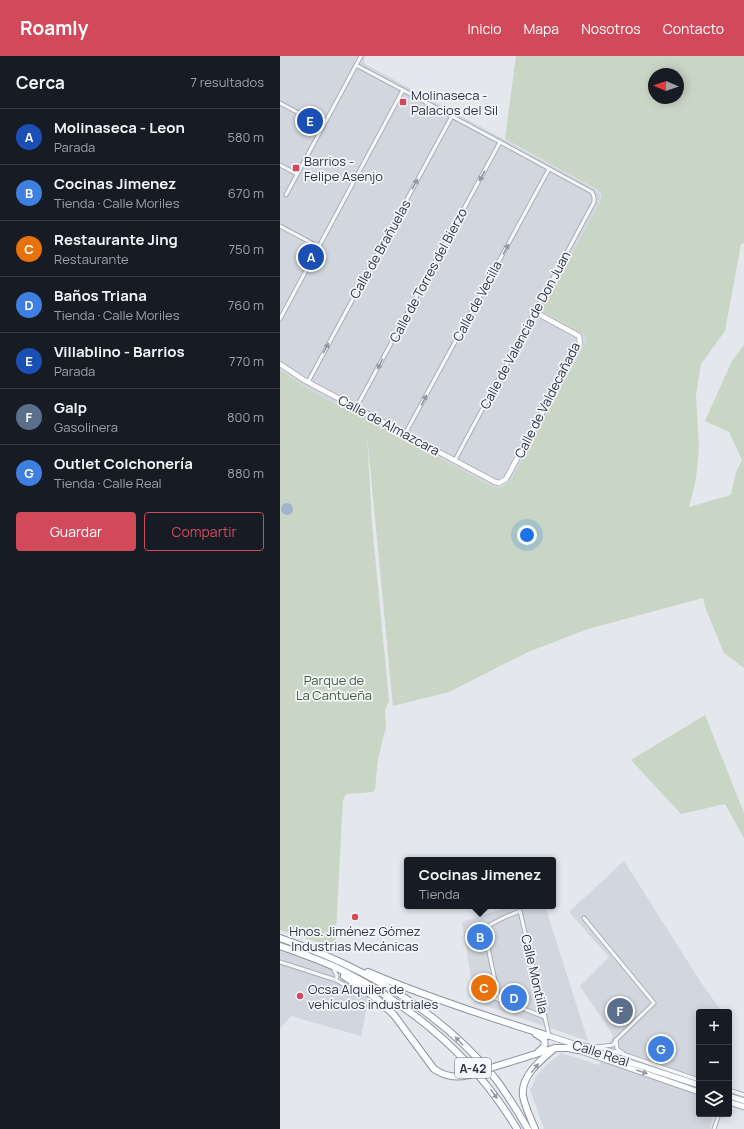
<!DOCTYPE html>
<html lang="es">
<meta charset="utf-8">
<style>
:root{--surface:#171b24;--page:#20242c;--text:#f1f3f6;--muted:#9ea1a6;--line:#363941;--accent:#d1495b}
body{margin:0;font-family:Manrope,sans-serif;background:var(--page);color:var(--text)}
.controls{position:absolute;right:12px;bottom:12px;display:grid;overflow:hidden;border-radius:4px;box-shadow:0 2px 10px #0003}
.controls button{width:36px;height:36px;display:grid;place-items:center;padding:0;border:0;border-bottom:1px solid var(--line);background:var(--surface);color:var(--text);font:20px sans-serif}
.compass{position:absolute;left:368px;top:12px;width:36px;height:36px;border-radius:50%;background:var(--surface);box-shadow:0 2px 10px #0003;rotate:272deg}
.you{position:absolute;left:247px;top:479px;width:14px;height:14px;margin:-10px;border:3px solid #fff;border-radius:50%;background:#1a73e8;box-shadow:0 0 0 6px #1a73e833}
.badge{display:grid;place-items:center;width:26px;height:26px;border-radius:50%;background:var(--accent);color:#fff;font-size:13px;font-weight:700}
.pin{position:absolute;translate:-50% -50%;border:2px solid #fff;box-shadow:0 1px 4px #0006}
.popup{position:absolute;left:124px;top:801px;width:152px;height:52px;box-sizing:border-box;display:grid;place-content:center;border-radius:4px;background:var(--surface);filter:drop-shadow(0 1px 3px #0005);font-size:13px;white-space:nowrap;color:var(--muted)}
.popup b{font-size:15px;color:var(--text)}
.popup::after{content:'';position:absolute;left:50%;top:100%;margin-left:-8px;border:8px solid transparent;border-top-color:var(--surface)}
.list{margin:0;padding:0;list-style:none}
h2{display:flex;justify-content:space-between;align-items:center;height:52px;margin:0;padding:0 16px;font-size:17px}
h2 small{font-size:13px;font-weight:400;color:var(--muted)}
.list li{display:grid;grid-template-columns:26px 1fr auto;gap:12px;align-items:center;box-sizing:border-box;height:56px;padding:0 16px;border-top:1px solid var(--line)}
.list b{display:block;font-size:15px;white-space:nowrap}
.list p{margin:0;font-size:13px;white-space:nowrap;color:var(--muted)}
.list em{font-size:13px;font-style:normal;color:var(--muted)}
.actions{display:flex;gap:8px;padding:12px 16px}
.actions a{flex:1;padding:9px 0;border:1px solid var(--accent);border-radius:4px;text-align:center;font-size:14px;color:var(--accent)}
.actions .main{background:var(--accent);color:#fff}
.icon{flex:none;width:22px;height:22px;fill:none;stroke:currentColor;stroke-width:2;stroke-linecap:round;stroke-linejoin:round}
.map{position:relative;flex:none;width:464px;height:1073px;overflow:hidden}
header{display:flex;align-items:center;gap:24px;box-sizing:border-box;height:56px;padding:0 20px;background:var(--accent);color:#fff}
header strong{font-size:19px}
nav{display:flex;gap:22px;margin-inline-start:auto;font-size:14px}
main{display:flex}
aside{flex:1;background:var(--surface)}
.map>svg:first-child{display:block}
</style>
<header>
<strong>Roamly</strong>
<nav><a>Inicio</a><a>Mapa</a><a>Nosotros</a><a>Contacto</a></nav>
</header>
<main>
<aside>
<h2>Cerca<small>7 resultados</small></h2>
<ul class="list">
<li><span class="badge" style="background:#1a4fb4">A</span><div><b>Molinaseca - Leon</b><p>Parada</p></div><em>580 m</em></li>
<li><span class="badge" style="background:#3f7fe0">B</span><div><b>Cocinas Jimenez</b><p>Tienda · Calle Moriles</p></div><em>670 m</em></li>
<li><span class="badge" style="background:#e8710a">C</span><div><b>Restaurante Jing</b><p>Restaurante</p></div><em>750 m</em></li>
<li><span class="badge" style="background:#3f7fe0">D</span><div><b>Baños Triana</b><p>Tienda · Calle Moriles</p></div><em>760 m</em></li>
<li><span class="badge" style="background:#1a4fb4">E</span><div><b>Villablino - Barrios</b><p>Parada</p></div><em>770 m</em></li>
<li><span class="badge" style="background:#5c6f8a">F</span><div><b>Galp</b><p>Gasolinera</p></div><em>800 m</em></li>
<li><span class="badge" style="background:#3f7fe0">G</span><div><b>Outlet Colchonería</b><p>Tienda · Calle Real</p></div><em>880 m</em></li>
</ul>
<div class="actions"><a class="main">Guardar</a><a>Compartir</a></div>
</aside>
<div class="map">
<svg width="464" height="1073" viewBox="0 0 464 1073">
<rect width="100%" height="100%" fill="#e4e7ec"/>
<!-- built -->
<g fill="#d2d6de">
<path d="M 0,0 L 86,0 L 84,5 L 85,8 L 319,135 L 321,144 L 262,254 L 303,278 L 306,281 L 306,286 L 231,424 L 226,429 L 216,431 L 211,430 L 86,362 L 60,350 L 24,331 L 20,327 L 0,314 Z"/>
<path d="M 344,805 L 422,928 L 442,956 L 419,956 L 419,1058 L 434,1058 L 430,1073 L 264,1073 L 250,1034 L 256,1021 L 265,1010 L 281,997 L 319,1009 L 333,979 L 300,930 L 329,901 L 289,856 Z"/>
<path d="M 231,850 L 265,850 L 308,985 L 195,946 L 182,866 Z"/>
<path d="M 0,893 L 44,909 L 89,940 L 81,980 L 11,960 L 0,973 Z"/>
</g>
<!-- green -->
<g fill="#c9d6c5" fill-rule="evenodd">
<path d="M 236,0 L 464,0 L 464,187 L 461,188 L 445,275 L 421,308 L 416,339 L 419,390 L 416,423 L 409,451 L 451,439 L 456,416 L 462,404 L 449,376 L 425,365 L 452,305 L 464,289 L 464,612 L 444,597 L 425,551 L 423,542 L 308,573 L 248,596 L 169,636 L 113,650 L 87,378 L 92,468 L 109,645 L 105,654 L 106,673 L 104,678 L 98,703 L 95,733 L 93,736 L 66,738 L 63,744 L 55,892 L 0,874 L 0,314 L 20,327 L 24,331 L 60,350 L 86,362 L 211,430 C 220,433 225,430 231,424 L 306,286 L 306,281 L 303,278 L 261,254 L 321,144 C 321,139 321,136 316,133 L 225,83 ZM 374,18 L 398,18 L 398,42 L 374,42 Z"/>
<path d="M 425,659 L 464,757 L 464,782 L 445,748 L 401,758 L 351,704 Z"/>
</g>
<!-- water -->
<circle fill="#9fb4cc" cx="7" cy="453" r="6"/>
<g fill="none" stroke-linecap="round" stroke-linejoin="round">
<!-- street casing -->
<g stroke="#a9aeb7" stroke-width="5">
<g id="street">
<path d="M 76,9 L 220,86 L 312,136 L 314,141 L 314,146 L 175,404"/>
<path d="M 0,47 L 43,70"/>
<path d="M 0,109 L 17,118"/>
<path d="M 6,139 L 81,0"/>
<path d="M 0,170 L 39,191"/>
<path d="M 0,263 L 123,34"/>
<path d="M 28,326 L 172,60"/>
<path d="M 76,352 L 220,86"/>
<path d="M 125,378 L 269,113"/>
<path d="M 0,906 L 56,924 L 80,938"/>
<path d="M 54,914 L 57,920 L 56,924"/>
<path d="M 196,935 L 265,961"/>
<path d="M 219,944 L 204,872 L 225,861 L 240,855 L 269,979"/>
<path d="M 336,984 L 337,993 L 343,997"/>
<path d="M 302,989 L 317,991 L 333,989 L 336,984 L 374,947 L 304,862"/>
<path d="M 318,991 L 343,998 L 419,1024"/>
<path d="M 449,1034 L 464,1039"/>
<path d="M 434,1073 L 439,1058"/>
</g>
</g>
<!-- secondary casing -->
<g stroke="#a9aeb7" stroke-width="6">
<path id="secondary" d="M 0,308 L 24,324 L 215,426 L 219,427 L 226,423 L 300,287 L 299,280 L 255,256"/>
</g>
<!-- primary casing -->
<g stroke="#a3abb8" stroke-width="7">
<g id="primary">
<path d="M 269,980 L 419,1029"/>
<path d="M 298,994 L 419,1036"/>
<path d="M 449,1040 L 464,1045"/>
<path d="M 449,1046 L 464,1051"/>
</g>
</g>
<!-- highway casing -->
<g stroke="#8b94a3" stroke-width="8">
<g id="highway">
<path d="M 0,882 C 83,910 159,954 215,1022 C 227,1038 238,1056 248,1073"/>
<path d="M 0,890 C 22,898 44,905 65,916 C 137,953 195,1003 237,1073"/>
<path d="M 88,916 C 146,941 208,961 269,980"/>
<path d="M 64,920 L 97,943 L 114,959 L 154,1013 C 166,1021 176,1022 189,1019"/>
<path d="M 256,978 L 264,983 C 266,990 263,992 258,996"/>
<path d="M 217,1010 L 275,992 L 288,992 L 298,994"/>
<path d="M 255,1073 C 251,1063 245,1051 243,1040 C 240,1020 262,1003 275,992"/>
</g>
</g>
<!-- street -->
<use href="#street" stroke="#f7f8fa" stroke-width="3"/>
<!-- secondary -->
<use href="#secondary" stroke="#fff" stroke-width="4.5"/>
<!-- primary -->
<use href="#primary" stroke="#fff" stroke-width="5"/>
<!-- highway -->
<use href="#highway" stroke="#fff" stroke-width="6"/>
<!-- highway-bridge casing -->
<g stroke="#8b94a3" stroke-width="8" stroke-linecap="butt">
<path id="highway-bridge" d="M 189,1019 L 217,1010"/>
</g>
<!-- highway-bridge -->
<use href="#highway-bridge" stroke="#fff" stroke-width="6"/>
</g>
<!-- one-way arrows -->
<defs><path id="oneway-solid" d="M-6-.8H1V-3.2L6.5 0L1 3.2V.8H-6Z"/></defs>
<g fill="#9196a0">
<use href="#oneway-solid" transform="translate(202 120) rotate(118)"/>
<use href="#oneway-solid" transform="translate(135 128) rotate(-61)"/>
<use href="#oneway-solid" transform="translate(226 193) rotate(-62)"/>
<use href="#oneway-solid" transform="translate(46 292) rotate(-61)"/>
<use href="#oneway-solid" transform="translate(100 308) rotate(118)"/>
<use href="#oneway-solid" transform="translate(144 344) rotate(-62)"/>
</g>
<g fill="#959aa2">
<use href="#oneway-solid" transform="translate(179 985) rotate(-134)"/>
<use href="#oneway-solid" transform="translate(255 1012) rotate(-51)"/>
<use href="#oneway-solid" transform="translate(362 1016) rotate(19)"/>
<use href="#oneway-solid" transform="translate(214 1038) rotate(54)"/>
</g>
<!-- markers -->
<g fill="#d1495b" stroke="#f4f6f9" stroke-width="1.5">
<rect x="119" y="42" width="8" height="8" rx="2"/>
<rect x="12" y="108" width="8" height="8" rx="2"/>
<circle cx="75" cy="861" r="4"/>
<circle cx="20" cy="940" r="4"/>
</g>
<g text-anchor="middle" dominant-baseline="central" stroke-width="3.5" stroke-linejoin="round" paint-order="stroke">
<!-- shield labels -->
<rect fill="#f4f6f9" stroke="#676e7b" stroke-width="1" x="175" y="1002" width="36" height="20" rx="3"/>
<g font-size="12" font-weight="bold" fill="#2b3445">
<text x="193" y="1012">A-42</text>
</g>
<!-- poi labels -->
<g font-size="13" fill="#2b3445" stroke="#f4f6f9" text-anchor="start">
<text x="131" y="39">Molinaseca -<tspan x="131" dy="15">Palacios del Sil</tspan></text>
<text x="24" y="105">Barrios -<tspan x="24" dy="15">Felipe Asenjo</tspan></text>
<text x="75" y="875" text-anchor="middle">Hnos. Jiménez Gómez<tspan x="75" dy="15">Industrias Mecánicas</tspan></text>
<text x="28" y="933">Ocsa Alquiler de<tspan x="28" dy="15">vehículos industriales</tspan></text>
</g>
<!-- street labels -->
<g font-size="13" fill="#2b3445" stroke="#f4f6f9">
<text transform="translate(100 193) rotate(-61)">Calle de Brañuelas</text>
<text transform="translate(148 219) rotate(-62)">Calle de Torres del Bierzo</text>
<text transform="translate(197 245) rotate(-62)">Calle de Vecilla</text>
<text transform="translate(245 274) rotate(-62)">Calle de Valencia de Don Juan</text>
<text transform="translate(267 344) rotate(-63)">Calle de Valdecañada</text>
<text transform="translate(109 369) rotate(28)">Calle de Almazcara</text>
<text transform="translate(255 918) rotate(77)">Calle Montilla</text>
<text transform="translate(321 997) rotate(18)">Calle Real</text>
</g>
<!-- park labels -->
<g font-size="13" fill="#3f6138" stroke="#f4f6f9">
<text x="54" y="624">Parque de<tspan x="54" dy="15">La Cantueña</tspan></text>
</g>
</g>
</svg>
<div class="controls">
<button>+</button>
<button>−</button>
<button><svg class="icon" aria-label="layers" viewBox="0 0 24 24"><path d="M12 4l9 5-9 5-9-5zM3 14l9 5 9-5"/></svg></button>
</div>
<svg class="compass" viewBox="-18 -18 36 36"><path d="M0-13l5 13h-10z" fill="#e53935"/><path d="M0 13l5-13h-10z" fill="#9ea1a6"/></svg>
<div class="you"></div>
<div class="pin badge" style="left:31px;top:201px;background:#1a4fb4">A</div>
<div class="pin badge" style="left:200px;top:881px;background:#3f7fe0">B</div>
<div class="popup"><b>Cocinas Jimenez</b>Tienda</div>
<div class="pin badge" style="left:204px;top:932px;background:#e8710a">C</div>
<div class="pin badge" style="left:234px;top:942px;background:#3f7fe0">D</div>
<div class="pin badge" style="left:30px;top:65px;background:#1a4fb4">E</div>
<div class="pin badge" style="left:340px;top:955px;background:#5c6f8a">F</div>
<div class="pin badge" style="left:381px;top:993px;background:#3f7fe0">G</div>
</div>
</main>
